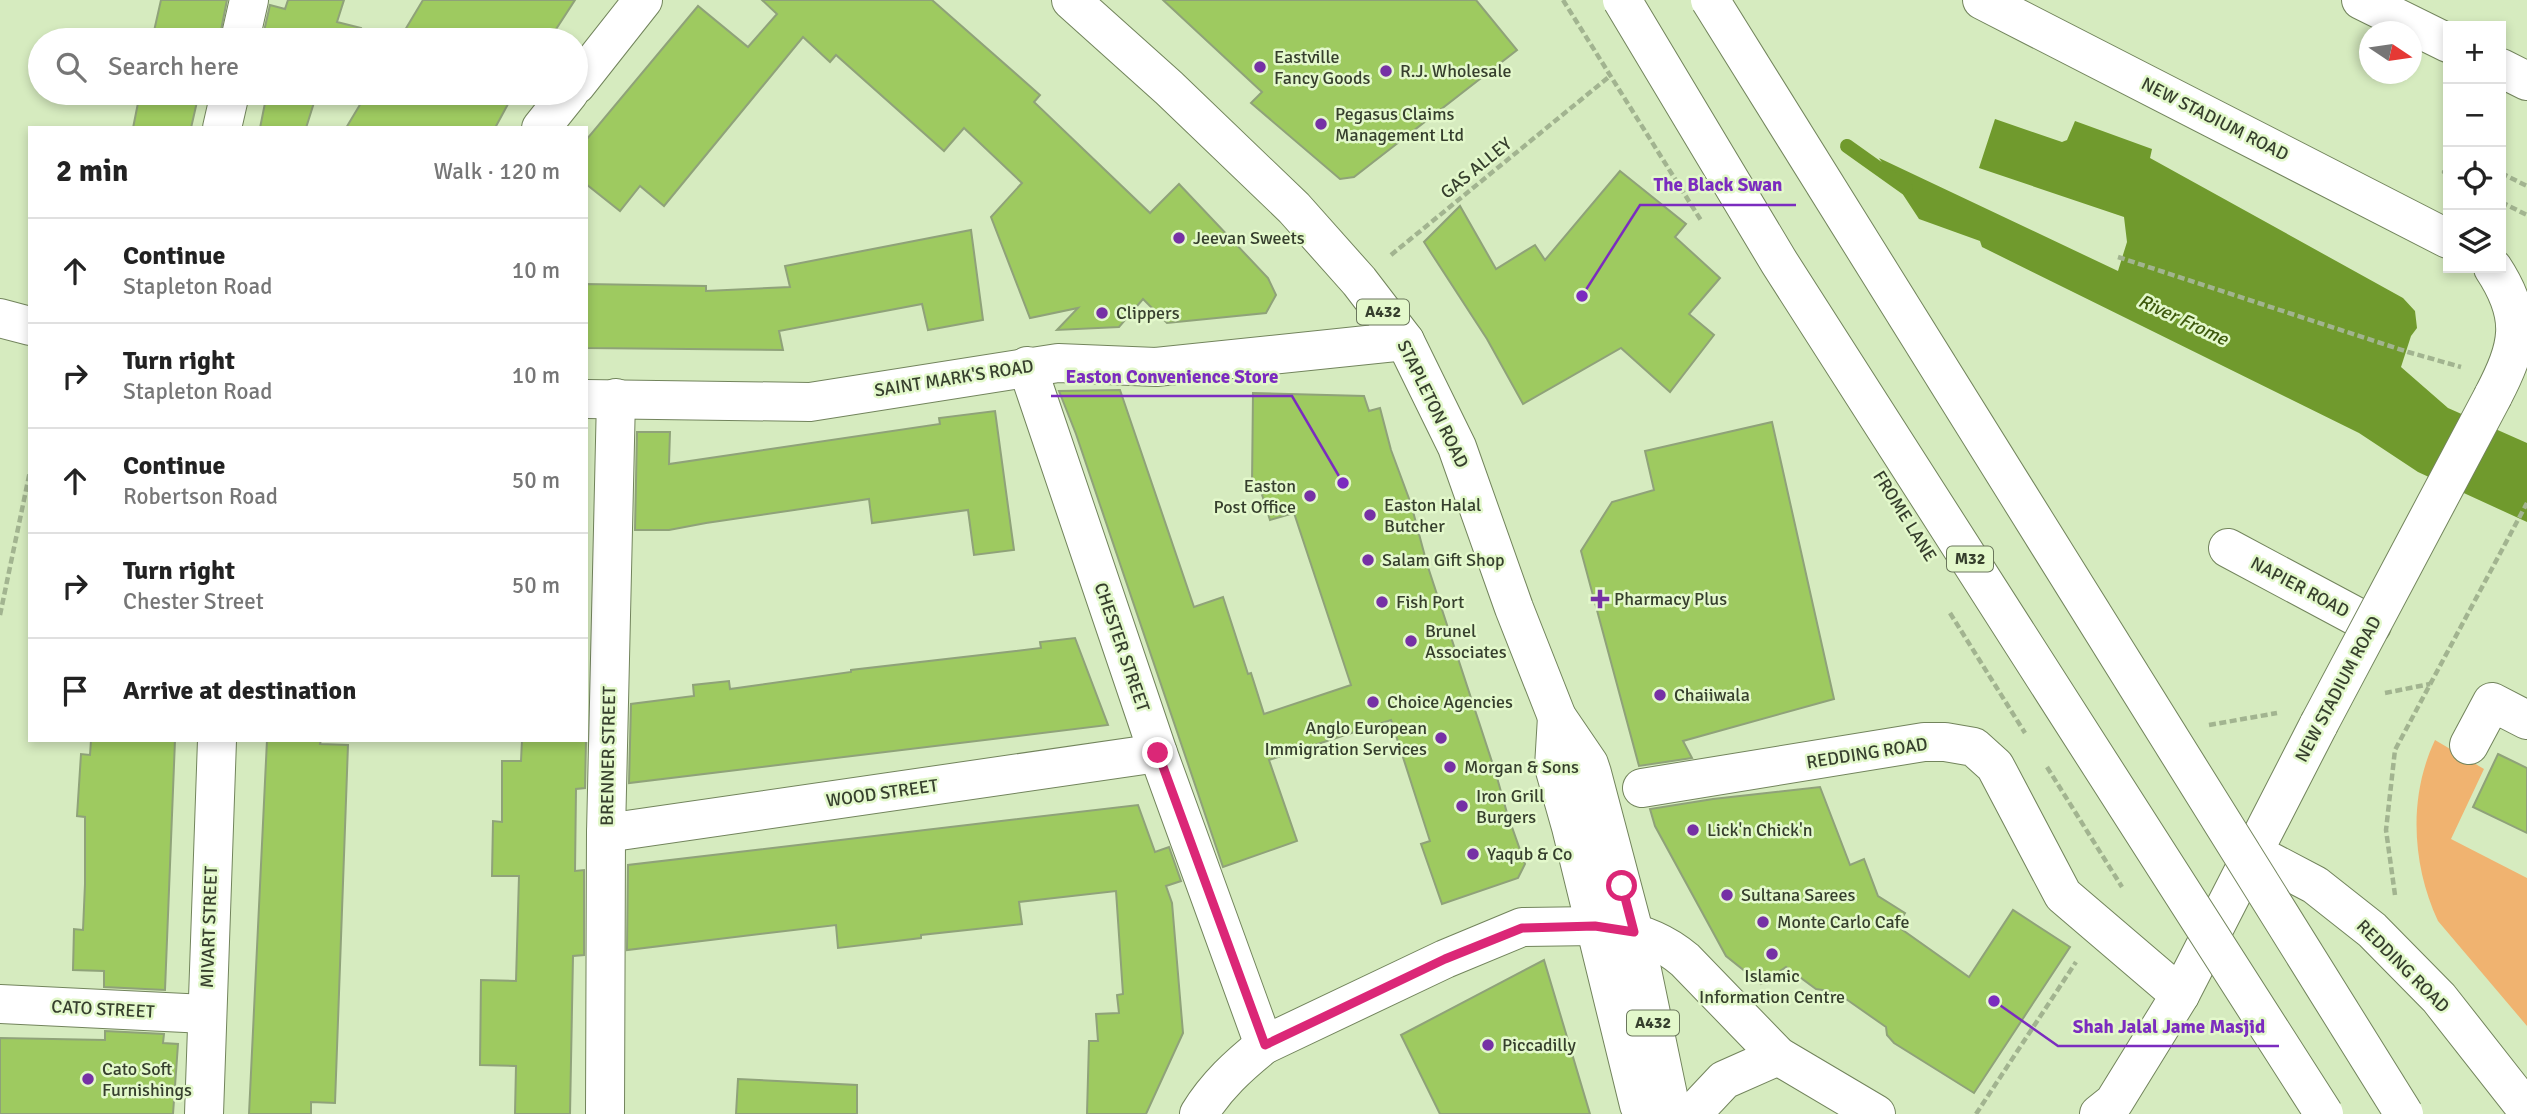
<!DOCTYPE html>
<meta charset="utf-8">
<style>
:root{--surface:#fff;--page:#f6f6f6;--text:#222;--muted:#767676;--line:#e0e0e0}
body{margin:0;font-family:Signika,sans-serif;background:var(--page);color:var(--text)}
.controls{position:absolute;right:21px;top:21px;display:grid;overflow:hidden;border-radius:0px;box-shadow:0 4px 10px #0003}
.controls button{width:63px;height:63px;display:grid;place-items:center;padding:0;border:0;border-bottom:2px solid var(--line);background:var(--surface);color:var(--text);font:35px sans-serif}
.compass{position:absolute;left:2359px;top:21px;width:63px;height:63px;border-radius:50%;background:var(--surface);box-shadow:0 4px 10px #0003;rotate:103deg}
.stop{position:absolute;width:21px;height:21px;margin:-16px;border:5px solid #db2777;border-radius:50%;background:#fff}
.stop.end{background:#db2777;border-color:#fff;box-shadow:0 2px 7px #0008}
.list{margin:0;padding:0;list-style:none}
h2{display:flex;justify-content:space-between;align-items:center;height:91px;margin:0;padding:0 28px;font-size:30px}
h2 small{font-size:23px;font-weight:400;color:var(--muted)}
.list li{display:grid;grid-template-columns:46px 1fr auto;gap:21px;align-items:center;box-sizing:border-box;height:105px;padding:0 28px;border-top:2px solid var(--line)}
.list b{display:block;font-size:26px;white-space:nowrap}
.list p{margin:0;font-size:23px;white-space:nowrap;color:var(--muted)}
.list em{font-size:23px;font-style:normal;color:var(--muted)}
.icon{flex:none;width:38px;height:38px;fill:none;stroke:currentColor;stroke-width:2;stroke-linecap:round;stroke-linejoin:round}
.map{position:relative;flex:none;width:2527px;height:1114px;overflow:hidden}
.search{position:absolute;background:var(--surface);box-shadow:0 4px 10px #0003;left:28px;top:28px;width:560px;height:77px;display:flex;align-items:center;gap:18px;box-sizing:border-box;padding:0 24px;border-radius:38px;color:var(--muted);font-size:26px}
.panel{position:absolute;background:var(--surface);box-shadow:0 4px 10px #0003;left:28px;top:126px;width:560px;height:616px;border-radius:0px}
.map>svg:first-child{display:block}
</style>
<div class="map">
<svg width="2527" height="1114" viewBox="0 0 2527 1114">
<rect width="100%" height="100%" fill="#d6ebbf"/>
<!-- green -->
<path fill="#f0b370" d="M 2435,740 L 2484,769 L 2451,839 L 2527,878 L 2527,1026 L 2438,921 C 2412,865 2408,797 2435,740 Z"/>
<!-- water -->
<path fill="#709a2d" d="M 1995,119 L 2062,142 L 2067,140 L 2075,121 L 2152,149 L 2150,158 L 2403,298 L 2415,311 L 2417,328 L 2411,336 L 2401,367 L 2448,408 L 2527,443 L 2527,522 L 2418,472 L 2359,433 L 1982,247 L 1980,241 L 1919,219 L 1879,158 L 2118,271 L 2127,242 L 2124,217 L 1979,168 Z"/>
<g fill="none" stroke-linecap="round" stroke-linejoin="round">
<!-- stream -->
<path stroke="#709a2d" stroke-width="14" d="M 1847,146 L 1906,188"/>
</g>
<!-- building -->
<g fill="#9eca60" stroke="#8fa279" stroke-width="2">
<path d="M 161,0 L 227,0 L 219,40 L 152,40 Z"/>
<path d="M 288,0 L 344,0 L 337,22 L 361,28 L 359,40 L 262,40 L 270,5 L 285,9 Z"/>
<path d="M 423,0 L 575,0 L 549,40 L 399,40 Z"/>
<path d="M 762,0 L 932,0 L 1040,95 L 1034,102 L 1150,213 L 1179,184 L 1268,278 L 1276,295 L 1266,313 L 1167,323 L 1143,299 L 1119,327 L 1057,330 L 1078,308 L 1030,318 L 991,217 L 1022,183 L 964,128 L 944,151 L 836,55 L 830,62 L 803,37 L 664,206 L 640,186 L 620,211 L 586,184 L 586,140 L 698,6 L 748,47 L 777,14 Z"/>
<path d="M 1163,0 L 1476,0 L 1517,50 L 1354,177 L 1340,179 L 1251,103 L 1262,92 Z"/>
<path d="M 140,93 L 199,93 L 191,128 L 133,128 Z"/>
<path d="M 267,93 L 317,93 L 306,128 L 260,128 Z"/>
<path d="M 367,93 L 514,93 L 495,128 L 346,128 Z"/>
<path d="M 1620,171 L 1686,224 L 1675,237 L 1720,278 L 1689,314 L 1714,335 L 1670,392 L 1621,348 L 1523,404 L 1487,339 L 1424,242 L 1460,206 L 1496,269 L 1535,245 L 1545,260 Z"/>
<path d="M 971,230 L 983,320 L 928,330 L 922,304 L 779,331 L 783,350 L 586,348 L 586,284 L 706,286 L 706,291 L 790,287 L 785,266 Z"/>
<path d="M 1120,390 L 1194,607 L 1223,597 L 1248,674 L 1251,673 L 1264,714 L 1351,685 L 1294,513 L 1270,520 L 1258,482 L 1252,485 L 1253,393 L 1364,396 L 1369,411 L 1380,408 L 1391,450 L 1411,504 L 1427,564 L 1496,774 L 1507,813 L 1525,864 L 1518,878 L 1442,904 L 1421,844 L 1430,841 L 1391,720 L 1269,760 L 1297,841 L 1223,867 L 1076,434 L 1059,391 Z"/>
<path d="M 995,411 L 1014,550 L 974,555 L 968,510 L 872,523 L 869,499 L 706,523 L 669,530 L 635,530 L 637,432 L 670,432 L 669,464 L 940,424 L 939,418 Z"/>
<path d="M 1772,422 L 1834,699 L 1683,741 L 1692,758 L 1639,766 L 1581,551 L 1612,502 L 1654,490 L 1645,451 Z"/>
<path d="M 1075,638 L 1108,725 L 629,783 L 631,704 L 694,696 L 693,685 L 729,681 L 730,689 L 851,672 L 851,670 L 1041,648 L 1040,642 Z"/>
<path d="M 91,740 L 175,740 L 165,990 L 104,987 L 104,971 L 73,970 L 74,929 L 83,930 L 85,884 L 85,817 L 77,816 L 81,754 L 90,755 Z"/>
<path d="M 267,740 L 321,740 L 320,744 L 348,745 L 335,1103 L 311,1102 L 311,1114 L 249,1114 Z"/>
<path d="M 522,740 L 586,740 L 585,788 L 576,789 L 575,871 L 584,870 L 584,955 L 573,956 L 570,1114 L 515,1114 L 516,1066 L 480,1065 L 481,980 L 516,981 L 519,876 L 492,876 L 493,821 L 502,822 L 502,761 L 521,761 Z"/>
<path d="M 2498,754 L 2527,768 L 2527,833 L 2473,807 Z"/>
<path d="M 1820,787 L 1850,865 L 1864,859 L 1878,896 L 1905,913 L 1897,926 L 1969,977 L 2013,910 L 2070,947 L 1974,1093 L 1894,1043 L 1887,1035 L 1886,1027 L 1846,999 L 1829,991 L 1816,989 L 1786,967 L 1761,984 L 1726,956 L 1655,826 L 1650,809 L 1713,799 Z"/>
<path d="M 1138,805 L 1155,852 L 1169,847 L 1181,881 L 1166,886 L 1172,903 L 1183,1033 L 1146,1114 L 1087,1114 L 1089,1041 L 1098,1041 L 1096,1014 L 1119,1013 L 1117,995 L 1123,994 L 1116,891 L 1019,902 L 1022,924 L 921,935 L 921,938 L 838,948 L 836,925 L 627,950 L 628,865 Z"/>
<path d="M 1544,960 L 1590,1114 L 1440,1114 L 1401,1035 Z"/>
<path d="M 105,1031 L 164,1034 L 163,1043 L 178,1044 L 173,1114 L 0,1114 L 0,1038 L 105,1040 Z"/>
<path d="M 738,1079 L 857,1085 L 857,1114 L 736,1114 Z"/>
</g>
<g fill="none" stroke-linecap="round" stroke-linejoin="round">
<!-- minor casing -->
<g stroke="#72845c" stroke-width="40">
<g id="minor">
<path d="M 1982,0 L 2448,239"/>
<path d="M 2361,0 L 2448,43"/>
<path d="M 240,40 L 249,0"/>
<path d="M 2501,68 L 2527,81"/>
<path d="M 576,85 L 643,0"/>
<path d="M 222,128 L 230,93"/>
<path d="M 541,128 L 569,93"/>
<path d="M 0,318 L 30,326"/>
<path d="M 1027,366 L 1158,753 L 1264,1045"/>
<path d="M 2493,396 C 2519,346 2526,318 2493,268"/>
<path d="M 586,399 L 810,402 L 1058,363 L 1156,367 L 1405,341"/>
<path d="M 2228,548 L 2372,625"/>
<path d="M 2469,745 L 2492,702 L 2527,720"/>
<path d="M 1642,788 L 1924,742 L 1945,742 L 1974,747 L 1995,766 L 2063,895 L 2180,995"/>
<path d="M 606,833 L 1158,753"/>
<path d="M 2252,852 L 2315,885 L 2372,930 L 2439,998 L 2527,1110"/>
<path d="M 0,1004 L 206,1014"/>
<path d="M 204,1114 L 217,740"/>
<path d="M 605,1114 L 606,833 L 616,398"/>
<path d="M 1199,1114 C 1216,1086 1239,1065 1264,1045 L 1445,959 L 1522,927 L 1596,926"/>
<path d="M 2099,1114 L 2114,1102 L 2180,995 L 2319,724"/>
</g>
</g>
<!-- major casing -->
<g stroke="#72845c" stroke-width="40">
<g id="major">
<path d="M 1071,0 L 1169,88 L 1294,208 L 1359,281 L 1405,341 L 1457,447 L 1514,608 L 1557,717 L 1589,764 L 1592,773 L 1634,932 L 1669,1100 L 1667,1114"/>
<path d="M 1557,717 L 1554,767 L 1571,827 L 1639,1105 L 1643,1114"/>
<path d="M 1614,929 C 1641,933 1664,942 1685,960 L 1778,1056 L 1876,1114"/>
<path d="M 1692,1114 L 1724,1080 L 1778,1056"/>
</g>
</g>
<!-- path -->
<g stroke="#a2b490" stroke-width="4.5" stroke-dasharray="7 3.5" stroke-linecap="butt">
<path d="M 1563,0 L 1702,222"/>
<path d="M 2448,161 L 2444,172 L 2448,174"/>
<path d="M 2501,173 L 2527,186"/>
<path d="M 2501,202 L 2527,215"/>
<path d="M 1391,255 L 1610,76"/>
<path d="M 2118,257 L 2408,352 L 2461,367"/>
<path d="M 1950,613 L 2025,733"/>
<path d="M 0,615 L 30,471"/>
<path d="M 2385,693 L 2430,684"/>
<path d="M 2209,725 L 2277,713"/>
<path d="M 2047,767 L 2122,887"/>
<path d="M 2395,895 L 2386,830 L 2395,750 L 2527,503"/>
<path d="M 1976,1114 L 2076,962"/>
</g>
<!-- minor -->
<use href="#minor" stroke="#fff" stroke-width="38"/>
<!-- major -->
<use href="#major" stroke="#fff" stroke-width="38"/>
<!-- minor-bridge casing -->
<g stroke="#72845c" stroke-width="40" stroke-linecap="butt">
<path id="minor-bridge" d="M 2319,724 L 2493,396"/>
</g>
<!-- highway-bridge casing -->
<g stroke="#72845c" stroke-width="40" stroke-linecap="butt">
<g id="highway-bridge">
<path d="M 1622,0 L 1779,262 L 2324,1114"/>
<path d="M 1710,0 L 2404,1114"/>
</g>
</g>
<!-- minor-bridge -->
<use href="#minor-bridge" stroke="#fff" stroke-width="38"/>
<!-- highway-bridge -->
<use href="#highway-bridge" stroke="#fff" stroke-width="38"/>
</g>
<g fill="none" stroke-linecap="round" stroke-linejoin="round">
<!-- route -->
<path stroke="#db2777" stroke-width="9" d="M 1158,753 L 1265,1045 L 1445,959 L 1522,928 L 1595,926 L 1634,932 L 1622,886"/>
</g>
<!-- markers -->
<g fill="#7631a5" stroke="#e3f8cb" stroke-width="2.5">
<circle cx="1260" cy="67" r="7"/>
<circle cx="1386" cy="71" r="7"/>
<circle cx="1321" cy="124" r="7"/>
<circle cx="1179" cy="238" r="7"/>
<circle cx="1102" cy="313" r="7"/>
<circle cx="1310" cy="496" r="7"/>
<circle cx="1370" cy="515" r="7"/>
<circle cx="1368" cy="560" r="7"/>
<path d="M1596.5 588.5h7v7h7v7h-7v7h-7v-7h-7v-7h7z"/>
<circle cx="1382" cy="602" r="7"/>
<circle cx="1411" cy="641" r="7"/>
<circle cx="1660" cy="695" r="7"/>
<circle cx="1373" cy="702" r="7"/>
<circle cx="1441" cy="738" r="7"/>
<circle cx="1450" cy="767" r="7"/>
<circle cx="1462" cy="806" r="7"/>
<circle cx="1693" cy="830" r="7"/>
<circle cx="1473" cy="854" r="7"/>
<circle cx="1727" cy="895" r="7"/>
<circle cx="1763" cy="922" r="7"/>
<circle cx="1772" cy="954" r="7"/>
<circle cx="1488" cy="1045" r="7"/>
<circle cx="88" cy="1079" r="7"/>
</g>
<g text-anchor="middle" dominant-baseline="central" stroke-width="5" stroke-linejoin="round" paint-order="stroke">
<!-- shield labels -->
<g fill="#e3f8cb" stroke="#6a765c" stroke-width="2">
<rect x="1357" y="299.5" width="52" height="25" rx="5"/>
<rect x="1947" y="546.5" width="46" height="25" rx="5"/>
<rect x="1627" y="1010.5" width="52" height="25" rx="5"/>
</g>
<g font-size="16" font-weight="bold" fill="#363f2d">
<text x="1383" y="312">A432</text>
<text x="1970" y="559">M32</text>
<text x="1653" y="1023">A432</text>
</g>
<!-- poi labels -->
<g font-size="18" fill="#363f2d" stroke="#e3f8cb" text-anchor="start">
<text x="1274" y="57">Eastville<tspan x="1274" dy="21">Fancy Goods</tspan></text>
<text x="1400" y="71">R.J. Wholesale</text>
<text x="1335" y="114">Pegasus Claims<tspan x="1335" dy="21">Management Ltd</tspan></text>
<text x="1193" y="238">Jeevan Sweets</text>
<text x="1116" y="313">Clippers</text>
<text x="1296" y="486" text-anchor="end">Easton<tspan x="1296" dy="21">Post Office</tspan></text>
<text x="1384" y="505">Easton Halal<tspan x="1384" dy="21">Butcher</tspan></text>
<text x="1382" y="560">Salam Gift Shop</text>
<text x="1614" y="599">Pharmacy Plus</text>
<text x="1396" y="602">Fish Port</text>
<text x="1425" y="631">Brunel<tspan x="1425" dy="21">Associates</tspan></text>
<text x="1674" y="695">Chaiiwala</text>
<text x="1387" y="702">Choice Agencies</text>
<text x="1427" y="728" text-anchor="end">Anglo European<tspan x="1427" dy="21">Immigration Services</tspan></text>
<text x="1464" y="767">Morgan &amp; Sons</text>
<text x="1476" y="796">Iron Grill<tspan x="1476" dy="21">Burgers</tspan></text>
<text x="1707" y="830">Lick'n Chick'n</text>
<text x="1487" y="854">Yaqub &amp; Co</text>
<text x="1741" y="895">Sultana Sarees</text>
<text x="1777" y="922">Monte Carlo Cafe</text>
<text x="1772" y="976" text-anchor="middle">Islamic<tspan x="1772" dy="21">Information Centre</tspan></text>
<text x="1502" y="1045">Piccadilly</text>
<text x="102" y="1069">Cato Soft<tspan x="102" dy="21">Furnishings</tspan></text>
</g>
<!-- street labels -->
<g font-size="18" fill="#363f2d" stroke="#e3f8cb">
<text transform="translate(2215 119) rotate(27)">NEW STADIUM ROAD</text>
<text transform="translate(1476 168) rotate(-39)">GAS ALLEY</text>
<text transform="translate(954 378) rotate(-9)">SAINT MARK'S ROAD</text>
<text transform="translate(1433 404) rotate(64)">STAPLETON ROAD</text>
<text transform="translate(1905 516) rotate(58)">FROME LANE</text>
<text transform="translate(2300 587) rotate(28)">NAPIER ROAD</text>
<text transform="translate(1122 647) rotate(71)">CHESTER STREET</text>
<text transform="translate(2338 689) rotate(-62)">NEW STADIUM ROAD</text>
<text transform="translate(1867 753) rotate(-9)">REDDING ROAD</text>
<text transform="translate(608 756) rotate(-89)">BRENNER STREET</text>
<text transform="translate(882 793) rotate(-8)">WOOD STREET</text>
<text transform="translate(209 927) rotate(-88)">MIVART STREET</text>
<text transform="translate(2403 966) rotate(45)">REDDING ROAD</text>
<text transform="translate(103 1009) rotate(3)">CATO STREET</text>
</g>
<!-- water labels -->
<g font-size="19" font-style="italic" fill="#3e590d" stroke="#e3f8cb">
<text transform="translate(2183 320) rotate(25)">River Frome</text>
</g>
</g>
<!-- callouts -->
<path fill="none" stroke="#7b2cbf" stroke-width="2.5" d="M1582 296L1640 205H1796M1343 483L1292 396H1051M1994 1001L2058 1046H2279"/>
<g fill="#7b2cbf" stroke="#e3f8cb" stroke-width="2.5">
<circle cx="1582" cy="296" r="7"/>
<circle cx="1343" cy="483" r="7"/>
<circle cx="1994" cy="1001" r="7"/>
</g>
<g font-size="19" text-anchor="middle" font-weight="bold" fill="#7b2cbf" stroke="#e3f8cb" stroke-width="5" stroke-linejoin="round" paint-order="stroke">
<text x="1718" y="191">The Black Swan</text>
<text x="1172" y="383">Easton Convenience Store</text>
<text x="2169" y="1033">Shah Jalal Jame Masjid</text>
</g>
</svg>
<div class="controls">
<button>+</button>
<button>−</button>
<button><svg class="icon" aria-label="locate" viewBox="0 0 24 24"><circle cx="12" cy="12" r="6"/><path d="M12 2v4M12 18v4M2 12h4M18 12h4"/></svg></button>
<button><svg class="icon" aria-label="layers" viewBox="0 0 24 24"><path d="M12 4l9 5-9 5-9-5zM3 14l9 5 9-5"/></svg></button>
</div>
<svg class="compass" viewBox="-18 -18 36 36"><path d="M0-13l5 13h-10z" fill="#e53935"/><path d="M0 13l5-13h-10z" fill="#767676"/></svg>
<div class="stop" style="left:1622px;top:886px"></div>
<div class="stop end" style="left:1158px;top:753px"></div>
<div class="search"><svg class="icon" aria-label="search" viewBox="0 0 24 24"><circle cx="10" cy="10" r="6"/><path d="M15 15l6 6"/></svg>Search here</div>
<section class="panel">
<h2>2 min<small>Walk · 120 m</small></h2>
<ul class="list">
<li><svg class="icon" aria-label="ahead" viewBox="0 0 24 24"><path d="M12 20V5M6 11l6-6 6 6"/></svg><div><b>Continue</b><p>Stapleton Road</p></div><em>10 m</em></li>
<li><svg class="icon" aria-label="right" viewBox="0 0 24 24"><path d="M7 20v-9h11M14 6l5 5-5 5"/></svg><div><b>Turn right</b><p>Stapleton Road</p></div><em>10 m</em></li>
<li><svg class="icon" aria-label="ahead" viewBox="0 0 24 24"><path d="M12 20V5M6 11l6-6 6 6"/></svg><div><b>Continue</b><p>Robertson Road</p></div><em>50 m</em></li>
<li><svg class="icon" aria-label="right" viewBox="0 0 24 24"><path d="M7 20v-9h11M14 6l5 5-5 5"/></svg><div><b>Turn right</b><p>Chester Street</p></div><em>50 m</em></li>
<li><svg class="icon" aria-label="arrive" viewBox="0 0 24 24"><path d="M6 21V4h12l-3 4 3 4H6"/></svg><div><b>Arrive at destination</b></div></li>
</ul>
</section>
</div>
